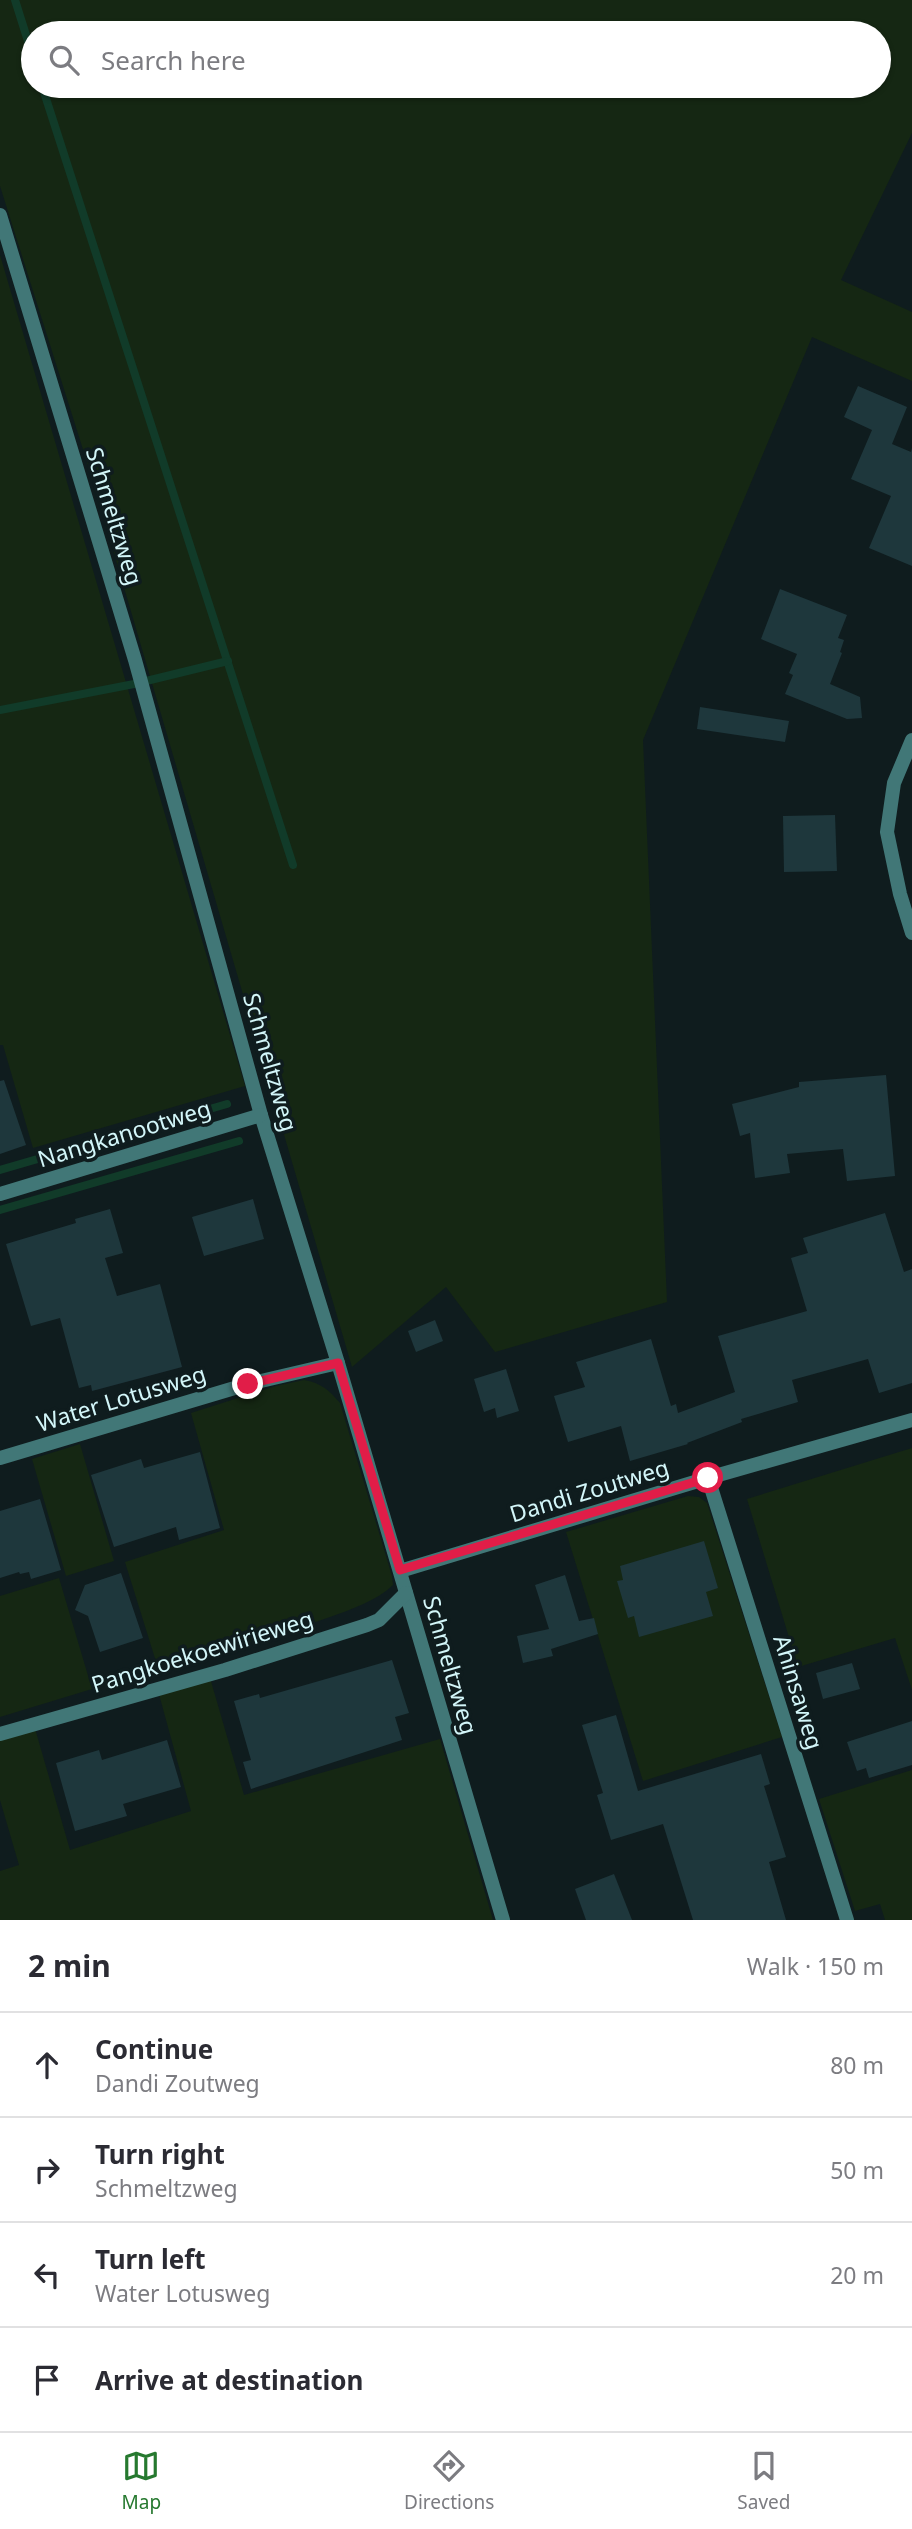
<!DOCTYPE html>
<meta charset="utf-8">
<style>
:root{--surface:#fff;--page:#f2f2f3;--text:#2b2b33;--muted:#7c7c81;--line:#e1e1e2;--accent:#26792f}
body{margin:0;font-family:"Noto Sans",sans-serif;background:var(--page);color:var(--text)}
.stop{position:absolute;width:21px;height:21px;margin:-16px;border:5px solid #e11d48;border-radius:50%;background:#fff}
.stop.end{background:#e11d48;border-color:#fff;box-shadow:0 2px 7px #0008}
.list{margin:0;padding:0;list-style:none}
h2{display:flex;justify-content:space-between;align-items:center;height:91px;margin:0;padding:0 28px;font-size:30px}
h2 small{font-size:23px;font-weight:400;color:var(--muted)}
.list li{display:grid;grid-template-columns:46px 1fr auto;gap:21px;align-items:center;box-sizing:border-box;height:105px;padding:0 28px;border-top:2px solid var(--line)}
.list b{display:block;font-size:26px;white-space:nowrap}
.list p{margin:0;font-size:23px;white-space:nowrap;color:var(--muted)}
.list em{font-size:23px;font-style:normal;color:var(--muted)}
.icon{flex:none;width:38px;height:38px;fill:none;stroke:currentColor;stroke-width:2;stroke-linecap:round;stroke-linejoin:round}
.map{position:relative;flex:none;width:912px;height:1920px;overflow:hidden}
.search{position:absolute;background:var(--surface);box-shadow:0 2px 5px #0004;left:21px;right:21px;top:21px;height:77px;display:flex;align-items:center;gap:18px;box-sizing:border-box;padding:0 24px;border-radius:38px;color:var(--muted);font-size:26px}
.sheet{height:511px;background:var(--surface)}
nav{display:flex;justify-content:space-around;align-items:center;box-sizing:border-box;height:98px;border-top:2px solid var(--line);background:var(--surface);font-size:19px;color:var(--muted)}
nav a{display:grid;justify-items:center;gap:4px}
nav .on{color:var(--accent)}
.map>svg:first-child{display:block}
</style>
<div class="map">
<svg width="912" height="1920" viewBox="0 0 912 1920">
<rect width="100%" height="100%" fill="#0f1c1e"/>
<!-- green -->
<g fill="#152713" fill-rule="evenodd">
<path d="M 0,0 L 912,0 L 912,133 L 841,280 L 912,312 L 912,381 L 812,337 L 643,740 L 667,1302 L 495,1352 L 446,1287 L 352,1367 L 92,478 L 0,186 ZM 879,33 L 879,86 L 33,86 L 33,33 Z"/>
<path d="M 0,255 L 245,1086 L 33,1148 L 3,1045 L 0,1045 Z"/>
<path d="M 304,1380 C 321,1383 329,1390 340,1403 L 392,1576 L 393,1585 C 376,1601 352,1609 330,1617 C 274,1637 216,1652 158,1668 L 125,1562 L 224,1530 L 191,1413 L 276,1386 Z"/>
<path d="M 80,1444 L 114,1561 L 66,1576 L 32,1459 Z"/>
<path d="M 912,1448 L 912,1690 L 895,1638 L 798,1667 L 747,1499 Z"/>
<path d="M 688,1496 L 699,1497 L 707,1503 L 782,1737 L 643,1781 L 566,1532 Z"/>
<path d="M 59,1578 L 92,1689 L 0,1717 L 0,1596 Z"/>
<path d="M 208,1671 L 244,1795 L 440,1739 L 493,1920 L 0,1920 L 0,1871 L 19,1865 L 0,1800 L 0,1734 L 34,1725 L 70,1850 L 191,1811 L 157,1687 Z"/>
<path d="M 912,1770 L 912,1920 L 885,1920 L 880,1904 L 855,1911 L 819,1799 Z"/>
</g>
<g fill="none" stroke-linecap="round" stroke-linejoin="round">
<!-- stream -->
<g stroke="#113b29" stroke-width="8">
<path d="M 15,0 L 33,57"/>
<path d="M 42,86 L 293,865"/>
<path d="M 0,710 L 134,684 L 228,661"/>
<path d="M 0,1170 L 227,1104"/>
<path d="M 0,1210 L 239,1141"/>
</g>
</g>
<!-- building -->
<g fill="#1e373c">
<path d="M 858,386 L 907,407 L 892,444 L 911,452 L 912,448 L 912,566 L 869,548 L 891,496 L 851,479 L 872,430 L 844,417 Z"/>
<path d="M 780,589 L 847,615 L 838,638 L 844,640 L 840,652 L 842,653 L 830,684 L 860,697 L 862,718 L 847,719 L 785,694 L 793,675 L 789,673 L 797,654 L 761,639 Z"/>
<path d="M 700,707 L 789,721 L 785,742 L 697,729 Z"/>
<path d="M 835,815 L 837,871 L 784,872 L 783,816 Z"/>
<path d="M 886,1075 L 895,1176 L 847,1181 L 843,1149 L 787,1154 L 790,1173 L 755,1178 L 750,1133 L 740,1136 L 732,1104 L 799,1087 L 799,1082 Z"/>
<path d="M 4,1080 L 26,1145 L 0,1154 L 0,1081 Z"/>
<path d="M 253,1199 L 264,1239 L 204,1256 L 192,1217 Z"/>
<path d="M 110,1209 L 123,1253 L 105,1258 L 117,1296 L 160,1284 L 182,1367 L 92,1391 L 91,1385 L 79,1388 L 60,1318 L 31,1326 L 6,1244 L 76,1223 L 75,1219 Z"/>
<path d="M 885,1213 L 904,1272 L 912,1269 L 912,1383 L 879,1393 L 868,1359 L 792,1380 L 798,1402 L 741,1419 L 742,1422 L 687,1443 L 688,1444 L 630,1461 L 621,1426 L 568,1442 L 554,1396 L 585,1387 L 576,1362 L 651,1339 L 671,1406 L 676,1404 L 678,1413 L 735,1392 L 718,1336 L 807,1311 L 791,1258 L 808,1253 L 803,1238 Z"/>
<path d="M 435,1320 L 443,1341 L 416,1352 L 408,1331 Z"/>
<path d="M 506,1369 L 519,1411 L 497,1418 L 495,1408 L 484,1412 L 474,1379 Z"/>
<path d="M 200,1452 L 220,1528 L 179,1540 L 176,1527 L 114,1547 L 91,1475 L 141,1459 L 144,1468 Z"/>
<path d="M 40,1499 L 61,1570 L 31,1579 L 29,1572 L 20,1574 L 19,1572 L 0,1578 L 0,1511 Z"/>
<path d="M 704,1541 L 718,1588 L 706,1592 L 713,1616 L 639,1637 L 634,1616 L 628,1618 L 617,1581 L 623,1580 L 620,1566 Z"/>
<path d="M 121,1573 L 143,1638 L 100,1652 L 88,1616 L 75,1610 L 85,1585 Z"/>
<path d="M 565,1575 L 579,1621 L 594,1618 L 598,1634 L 551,1649 L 553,1656 L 523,1663 L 517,1636 L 549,1629 L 535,1585 Z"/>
<path d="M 392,1660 L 409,1713 L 395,1717 L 402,1740 L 251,1789 L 243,1762 L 251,1760 L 234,1701 L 259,1694 L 260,1698 Z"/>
<path d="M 852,1663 L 860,1689 L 823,1699 L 816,1673 Z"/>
<path d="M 616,1715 L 638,1791 L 761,1754 L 770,1784 L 764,1786 L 786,1857 L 769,1862 L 786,1920 L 693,1920 L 663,1824 L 611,1840 L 597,1795 L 603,1793 L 582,1725 Z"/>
<path d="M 912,1721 L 912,1765 L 869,1778 L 866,1768 L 857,1771 L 847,1742 Z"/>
<path d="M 167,1740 L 181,1787 L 123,1804 L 127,1816 L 75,1831 L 56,1763 L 99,1750 L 102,1760 Z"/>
<path d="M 614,1874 L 632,1920 L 586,1920 L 575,1889 Z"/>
</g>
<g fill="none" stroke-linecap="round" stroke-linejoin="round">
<!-- street -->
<g stroke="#417777" stroke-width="14">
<path d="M 0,215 L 135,660 L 261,1115 L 338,1363 L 503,1920"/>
<path d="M 912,740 L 894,783 L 887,832 L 900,894 L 912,933"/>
<path d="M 0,1194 L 261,1115"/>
<path d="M 0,1458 L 248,1384 L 338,1363"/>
<path d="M 708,1478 L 847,1920"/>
<path d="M 400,1571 L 708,1478 L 912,1420"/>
<path d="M 0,1734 L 225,1670 L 367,1625 L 379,1620 L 406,1593"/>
</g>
</g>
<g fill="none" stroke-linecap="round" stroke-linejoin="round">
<!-- route -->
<path stroke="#e11d48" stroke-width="9" d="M 248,1384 L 338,1363 L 400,1570 L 708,1478"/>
</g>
<g text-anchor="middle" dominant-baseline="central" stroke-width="7" stroke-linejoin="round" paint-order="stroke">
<!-- street labels -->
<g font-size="23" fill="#d3f6f9" stroke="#0f1c1e">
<text transform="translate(115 516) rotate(73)">Schmeltzweg</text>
<text transform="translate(271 1062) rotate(74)">Schmeltzweg</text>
<text transform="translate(124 1133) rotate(-17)">Nangkanootweg</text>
<text transform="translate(121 1398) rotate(-17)">Water Lotusweg</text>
<text transform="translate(589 1490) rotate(-17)">Dandi Zoutweg</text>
<text transform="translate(202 1651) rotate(-17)">Pangkoekoewirieweg</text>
<text transform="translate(451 1665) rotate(74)">Schmeltzweg</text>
<text transform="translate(799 1692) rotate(73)">Ahinsaweg</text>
</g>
</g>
</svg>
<div class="stop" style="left:708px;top:1478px"></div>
<div class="stop end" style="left:248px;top:1384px"></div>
<div class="search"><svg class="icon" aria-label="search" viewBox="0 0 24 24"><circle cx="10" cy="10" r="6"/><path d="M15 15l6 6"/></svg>Search here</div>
</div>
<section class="sheet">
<h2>2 min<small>Walk · 150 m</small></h2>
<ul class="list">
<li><svg class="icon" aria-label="ahead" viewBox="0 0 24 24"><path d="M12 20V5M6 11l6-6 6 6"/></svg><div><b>Continue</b><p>Dandi Zoutweg</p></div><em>80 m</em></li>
<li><svg class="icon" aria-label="right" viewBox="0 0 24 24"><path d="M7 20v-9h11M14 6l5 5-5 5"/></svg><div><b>Turn right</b><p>Schmeltzweg</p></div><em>50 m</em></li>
<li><svg class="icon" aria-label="left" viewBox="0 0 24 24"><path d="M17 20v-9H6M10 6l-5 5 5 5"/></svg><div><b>Turn left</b><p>Water Lotusweg</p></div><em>20 m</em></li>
<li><svg class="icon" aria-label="arrive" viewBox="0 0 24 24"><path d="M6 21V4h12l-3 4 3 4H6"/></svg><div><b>Arrive at destination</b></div></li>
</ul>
</section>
<nav>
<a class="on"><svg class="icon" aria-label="map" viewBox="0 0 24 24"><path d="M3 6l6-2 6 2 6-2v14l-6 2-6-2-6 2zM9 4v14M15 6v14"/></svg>Map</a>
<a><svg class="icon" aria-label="directions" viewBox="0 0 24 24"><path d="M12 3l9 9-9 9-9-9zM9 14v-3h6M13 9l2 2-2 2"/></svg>Directions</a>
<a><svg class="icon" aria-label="saved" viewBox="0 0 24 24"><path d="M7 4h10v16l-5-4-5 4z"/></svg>Saved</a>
</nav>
